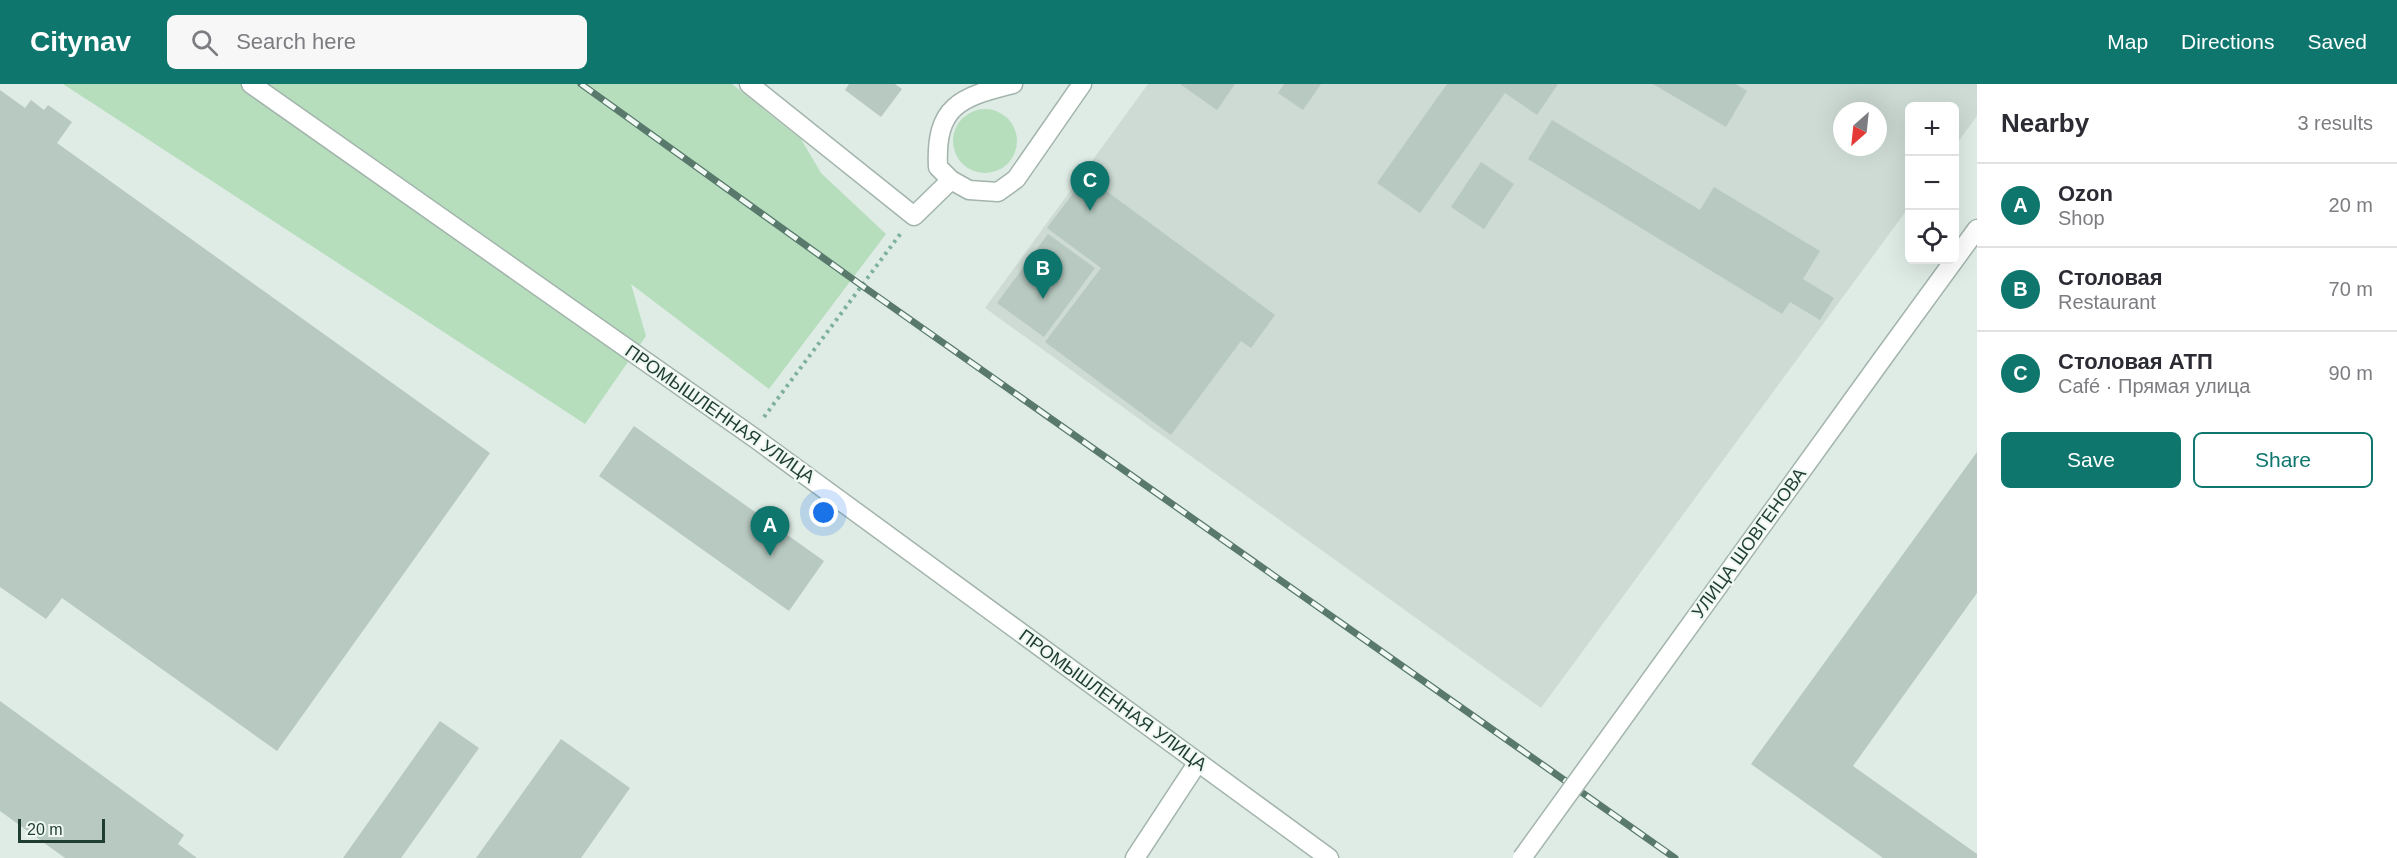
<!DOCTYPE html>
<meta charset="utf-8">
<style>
:root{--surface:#fff;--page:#f7f7f7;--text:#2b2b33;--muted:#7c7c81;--line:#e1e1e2;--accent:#0f766e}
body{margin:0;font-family:Helvetica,sans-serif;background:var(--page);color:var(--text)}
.controls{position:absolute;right:18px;top:18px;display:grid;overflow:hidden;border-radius:9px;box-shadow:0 6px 24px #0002}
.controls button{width:54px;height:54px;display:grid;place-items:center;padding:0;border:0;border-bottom:2px solid var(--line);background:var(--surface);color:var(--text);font:30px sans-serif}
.compass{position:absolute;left:1833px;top:18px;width:54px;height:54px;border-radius:50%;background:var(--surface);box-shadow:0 6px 24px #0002;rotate:207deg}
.scale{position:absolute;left:18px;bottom:15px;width:87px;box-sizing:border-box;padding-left:6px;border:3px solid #1f3d32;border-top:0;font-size:16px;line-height:21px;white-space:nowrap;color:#1f3d32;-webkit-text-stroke:4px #f0f8f3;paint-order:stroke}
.you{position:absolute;left:824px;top:429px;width:21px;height:21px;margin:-15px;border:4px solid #fff;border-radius:50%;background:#1a73e8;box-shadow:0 0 0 9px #1a73e833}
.badge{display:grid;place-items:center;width:39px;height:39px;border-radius:50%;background:var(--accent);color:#fff;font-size:20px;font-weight:700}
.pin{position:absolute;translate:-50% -50px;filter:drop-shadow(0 2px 3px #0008)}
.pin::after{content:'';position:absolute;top:32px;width:21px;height:18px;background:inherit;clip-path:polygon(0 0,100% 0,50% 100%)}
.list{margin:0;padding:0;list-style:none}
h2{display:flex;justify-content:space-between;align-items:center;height:78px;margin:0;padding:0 24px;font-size:26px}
h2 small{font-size:20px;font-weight:400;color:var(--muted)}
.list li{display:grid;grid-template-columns:39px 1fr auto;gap:18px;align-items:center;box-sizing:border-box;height:84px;padding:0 24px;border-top:2px solid var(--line)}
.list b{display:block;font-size:22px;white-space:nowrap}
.list p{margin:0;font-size:20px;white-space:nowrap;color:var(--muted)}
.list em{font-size:20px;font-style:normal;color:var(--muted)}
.actions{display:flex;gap:12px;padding:18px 24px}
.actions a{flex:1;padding:14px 0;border:2px solid var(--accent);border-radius:9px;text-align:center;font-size:21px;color:var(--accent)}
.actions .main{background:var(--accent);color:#fff}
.icon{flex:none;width:33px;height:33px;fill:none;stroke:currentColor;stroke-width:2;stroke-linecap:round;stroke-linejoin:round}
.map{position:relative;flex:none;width:1977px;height:774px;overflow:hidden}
header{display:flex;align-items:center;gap:36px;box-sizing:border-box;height:84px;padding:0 30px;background:var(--accent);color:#fff}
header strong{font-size:28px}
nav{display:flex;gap:33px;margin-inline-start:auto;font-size:21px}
.search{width:420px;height:54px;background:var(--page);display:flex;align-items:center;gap:15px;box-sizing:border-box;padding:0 21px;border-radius:9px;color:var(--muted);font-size:22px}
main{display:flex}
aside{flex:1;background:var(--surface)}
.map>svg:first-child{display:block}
</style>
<header>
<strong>Citynav</strong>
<div class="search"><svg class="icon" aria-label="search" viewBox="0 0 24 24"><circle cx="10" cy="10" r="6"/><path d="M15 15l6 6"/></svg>Search here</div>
<nav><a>Map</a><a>Directions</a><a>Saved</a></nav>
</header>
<main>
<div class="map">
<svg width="1977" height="774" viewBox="0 0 1977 774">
<rect width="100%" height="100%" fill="#dfece5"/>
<!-- built -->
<path fill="#cddbd4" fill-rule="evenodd" d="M 1148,0 L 1977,0 L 1977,32 L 1955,62 L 1954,22 L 1910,22 L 1909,123 L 1541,624 L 985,224 ZM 1842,27 L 1878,27 L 1878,63 L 1842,63 Z"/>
<!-- green -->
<g fill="#b6debd">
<path d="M 63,0 L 732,0 L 801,55 L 821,89 L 886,150 L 769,305 L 631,200 L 646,252 L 585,340 Z"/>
<circle cx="985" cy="57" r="32"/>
</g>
<!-- building -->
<g fill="#b7c9c0">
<path d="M 849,0 L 895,0 L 902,5 L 881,33 L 845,6 Z"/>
<path d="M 1180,0 L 1235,0 L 1217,26 Z"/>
<path d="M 1284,0 L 1321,0 L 1303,26 L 1278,9 Z"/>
<path d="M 1447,0 L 1558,0 L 1537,31 L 1505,9 L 1420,129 L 1377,99 Z"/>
<path d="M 1653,0 L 1736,0 L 1747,7 L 1726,43 Z"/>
<path d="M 0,6 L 25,24 L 31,16 L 44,26 L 48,21 L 72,38 L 57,59 L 490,369 L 277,667 L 62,514 L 46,535 L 0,503 Z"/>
<path d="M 1552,36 L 1700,126 L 1714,103 L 1820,167 L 1803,195 L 1834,214 L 1820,236 L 1790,218 L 1782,230 L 1528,75 Z"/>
<path d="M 1481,78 L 1514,100 L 1484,145 L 1451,123 Z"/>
<path d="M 1086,92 L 1275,231 L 1251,264 L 1241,257 L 1171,351 L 1045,258 L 1101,184 L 1047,144 Z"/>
<path d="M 1048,150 L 1095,184 L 1044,253 L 997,219 Z"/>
<path d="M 634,342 L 824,477 L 789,527 L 599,392 Z"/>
<path d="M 1977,368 L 1977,509 L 1853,682 L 1977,770 L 1977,774 L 1883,774 L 1751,680 Z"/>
<path d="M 0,617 L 184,751 L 178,760 L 197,774 L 65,774 L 0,727 Z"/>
<path d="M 440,637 L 479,664 L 401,774 L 343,774 Z"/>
<path d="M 561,655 L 630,704 L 581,774 L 476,774 Z"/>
</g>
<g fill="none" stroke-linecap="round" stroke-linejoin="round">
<!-- minor casing -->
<g stroke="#a2b4ac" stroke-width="21">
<g id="minor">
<path d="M 251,0 L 756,355 L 1329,774"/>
<path d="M 749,0 L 914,132 L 951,96"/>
<path d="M 1013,0 C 960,13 935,22 938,83 L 951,96 L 969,106 L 998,108 L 1016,95 L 1082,0"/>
<path d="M 1883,274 L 1977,145"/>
<path d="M 1135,774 L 1198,678"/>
</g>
</g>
<!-- path -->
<path stroke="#7eb19c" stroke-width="4" stroke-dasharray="3 4.5" stroke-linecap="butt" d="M 764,333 L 901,149"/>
<!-- minor -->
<use href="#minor" stroke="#fff" stroke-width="18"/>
<!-- rail casing -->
<g stroke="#59796d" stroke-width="7">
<path id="rail" d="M 581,0 L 861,201 L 1675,774"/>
</g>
<!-- rail -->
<use href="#rail" stroke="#f0f8f3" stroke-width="4.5" stroke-dasharray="14" stroke-linecap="butt"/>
<!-- minor-bridge casing -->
<g stroke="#a2b4ac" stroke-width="21" stroke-linecap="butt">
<path id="minor-bridge" d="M 1522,774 L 1883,274"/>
</g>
<!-- minor-bridge -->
<use href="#minor-bridge" stroke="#fff" stroke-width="18"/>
</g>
<g text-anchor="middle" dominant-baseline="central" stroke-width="4.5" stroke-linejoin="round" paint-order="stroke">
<!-- street labels -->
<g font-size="18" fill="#1f3d32" stroke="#f0f8f3">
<text transform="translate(720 330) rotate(35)">ПРОМЫШЛЕННАЯ УЛИЦА</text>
<text transform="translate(1749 459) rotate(-54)">УЛИЦА ШОВГЕНОВА</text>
<text transform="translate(1113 616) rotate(36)">ПРОМЫШЛЕННАЯ УЛИЦА</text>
</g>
</g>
</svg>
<div class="controls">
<button>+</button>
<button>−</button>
<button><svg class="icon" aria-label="locate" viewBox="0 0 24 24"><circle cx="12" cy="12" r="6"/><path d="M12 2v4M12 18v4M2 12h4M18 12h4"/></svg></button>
</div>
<svg class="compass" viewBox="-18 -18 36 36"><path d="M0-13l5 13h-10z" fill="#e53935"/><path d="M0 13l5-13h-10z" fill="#7c7c81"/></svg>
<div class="scale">20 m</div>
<div class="you"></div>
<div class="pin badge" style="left:770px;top:472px">A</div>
<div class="pin badge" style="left:1043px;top:215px">B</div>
<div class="pin badge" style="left:1090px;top:127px">C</div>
</div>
<aside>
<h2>Nearby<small>3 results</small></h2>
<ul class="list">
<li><span class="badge">A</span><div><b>Ozon</b><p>Shop</p></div><em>20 m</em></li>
<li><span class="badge">B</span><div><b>Столовая</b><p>Restaurant</p></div><em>70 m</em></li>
<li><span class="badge">C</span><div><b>Столовая АТП</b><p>Café · Прямая улица</p></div><em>90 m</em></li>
</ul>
<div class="actions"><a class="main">Save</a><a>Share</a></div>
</aside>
</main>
